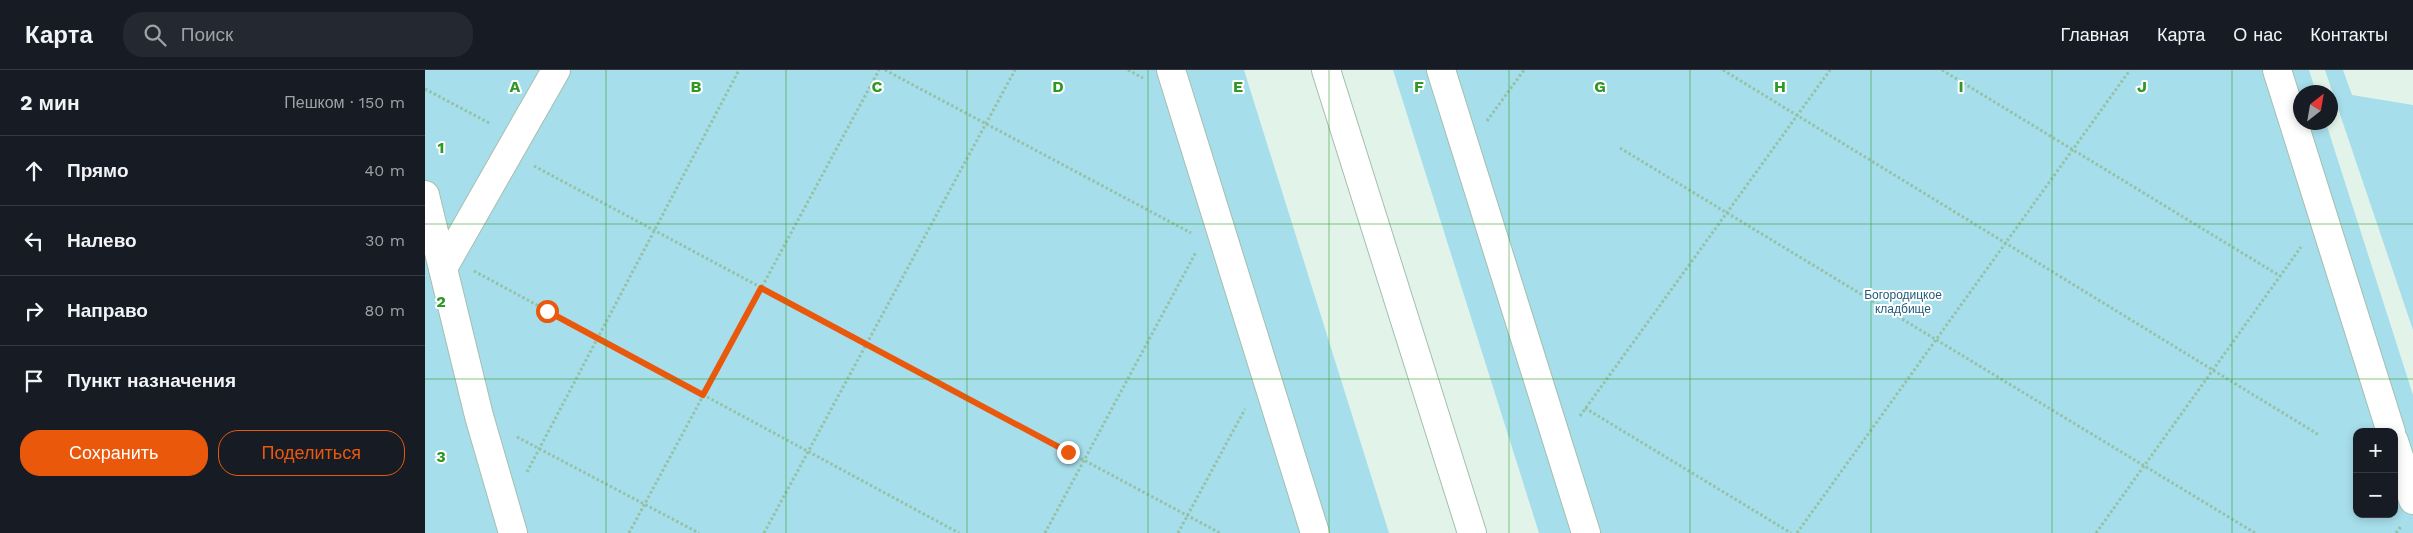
<!DOCTYPE html>
<html lang="ru">
<meta charset="utf-8">
<style>
:root{--surface:#171b24;--page:#242831;--text:#f1f3f6;--muted:#9ea1a6;--line:#363941;--accent:#ea580c}
body{margin:0;font-family:"Work Sans",sans-serif;background:var(--page);color:var(--text)}
.controls{position:absolute;right:15px;bottom:15px;display:grid;overflow:hidden;border-radius:10px;box-shadow:0 2px 8px #0003}
.controls button{width:45px;height:45px;display:grid;place-items:center;padding:0;border:0;border-bottom:1px solid var(--line);background:var(--surface);color:var(--text);font:25px sans-serif}
.compass{position:absolute;left:1868px;top:15px;width:45px;height:45px;border-radius:50%;background:var(--surface);box-shadow:0 2px 8px #0003;rotate:31deg}
.stop{position:absolute;width:15px;height:15px;margin:-11px;border:4px solid #ea580c;border-radius:50%;background:#fff}
.stop.end{background:#ea580c;border-color:#fff;box-shadow:0 1px 5px #0008}
.list{margin:0;padding:0;list-style:none}
h2{display:flex;justify-content:space-between;align-items:center;height:65px;margin:0;padding:0 20px;font-size:21px}
h2 small{font-size:16px;font-weight:400;color:var(--muted)}
.list li{display:grid;grid-template-columns:32px 1fr auto;gap:15px;align-items:center;box-sizing:border-box;height:70px;padding:0 20px;border-top:1px solid var(--line)}
.list b{display:block;font-size:19px;white-space:nowrap}
.list em{font-size:16px;font-style:normal;color:var(--muted)}
.actions{display:flex;gap:10px;padding:15px 20px}
.actions a{flex:1;padding:11px 0;border:1px solid var(--accent);border-radius:20px;text-align:center;font-size:18px;color:var(--accent)}
.actions .main{background:var(--accent);color:#fff}
.icon{flex:none;width:28px;height:28px;fill:none;stroke:currentColor;stroke-width:2;stroke-linecap:round;stroke-linejoin:round}
.map{position:relative;flex:none;width:1988px;height:463px;overflow:hidden}
header{display:flex;align-items:center;gap:30px;box-sizing:border-box;height:70px;padding:0 25px;background:var(--surface);border-bottom:1px solid var(--line)}
header strong{font-size:24px}
nav{display:flex;gap:28px;margin-inline-start:auto;font-size:18px}
.search{width:350px;height:45px;background:var(--page);display:flex;align-items:center;gap:12px;box-sizing:border-box;padding:0 18px;border-radius:20px;color:var(--muted);font-size:19px}
main{display:flex}
aside{flex:1;background:var(--surface)}
.map>svg:first-child{display:block}
</style>
<header>
<strong>Карта</strong>
<div class="search"><svg class="icon" aria-label="search" viewBox="0 0 24 24"><circle cx="10" cy="10" r="6"/><path d="M15 15l6 6"/></svg>Поиск</div>
<nav><a>Главная</a><a>Карта</a><a>О нас</a><a>Контакты</a></nav>
</header>
<main>
<aside>
<h2>2 мин<small>Пешком · 150 m</small></h2>
<ul class="list">
<li><svg class="icon" aria-label="ahead" viewBox="0 0 24 24"><path d="M12 20V5M6 11l6-6 6 6"/></svg><div><b>Прямо</b></div><em>40 m</em></li>
<li><svg class="icon" aria-label="left" viewBox="0 0 24 24"><path d="M17 20v-9H6M10 6l-5 5 5 5"/></svg><div><b>Налево</b></div><em>30 m</em></li>
<li><svg class="icon" aria-label="right" viewBox="0 0 24 24"><path d="M7 20v-9h11M14 6l5 5-5 5"/></svg><div><b>Направо</b></div><em>80 m</em></li>
<li><svg class="icon" aria-label="arrive" viewBox="0 0 24 24"><path d="M6 21V4h12l-3 4 3 4H6"/></svg><div><b>Пункт назначения</b></div></li>
</ul>
<div class="actions"><a class="main">Сохранить</a><a>Поделиться</a></div>
</aside>
<div class="map">
<svg width="1988" height="463" viewBox="0 0 1988 463">
<rect width="100%" height="100%" fill="#e2f3ea"/>
<!-- green -->
<g fill="#a7deeb" fill-rule="evenodd">
<path d="M 0,0 L 819,0 L 964,463 L 0,463 Z"/>
<path d="M 968,0 L 1884,0 L 1891,22 L 1876,22 L 1876,52 L 1901,53 L 1988,325 L 1988,463 L 1114,463 ZM 1932,362 L 1969,362 L 1969,444 L 1932,444 Z"/>
<path d="M 1900,0 L 1918,0 L 1927,25 L 1988,35 L 1988,260 Z"/>
</g>
<g fill="none" stroke-linecap="round" stroke-linejoin="round">
<!-- minor casing -->
<g stroke="#a4bfaf" stroke-width="30">
<g id="minor">
<path d="M 746,0 L 890,463"/>
<path d="M 901,0 L 1047,463"/>
<path d="M 1016,0 L 1161,463"/>
<path d="M 1852,0 L 1966,362"/>
<path d="M 0,125 L 54,346 L 88,463"/>
<path d="M 18,198 L 131,0"/>
<path d="M 1969,371 L 1988,430"/>
</g>
</g>
<!-- path -->
<g stroke="#94c2a6" stroke-width="3" stroke-dasharray="2.5 2.5" stroke-linecap="butt">
<path d="M 460,0 L 766,163"/>
<path d="M 703,0 L 718,8"/>
<path d="M 1298,0 L 1894,365"/>
<path d="M 1517,0 L 1855,206"/>
<path d="M 0,19 L 66,54"/>
<path d="M 1062,51 L 1099,0"/>
<path d="M 1195,78 L 1830,463"/>
<path d="M 109,96 L 795,463"/>
<path d="M 49,201 L 534,463"/>
<path d="M 1160,338 L 1366,463"/>
<path d="M 1155,346 L 1405,0"/>
<path d="M 92,367 L 274,463"/>
<path d="M 102,402 L 314,0"/>
<path d="M 204,463 L 454,0"/>
<path d="M 339,463 L 590,0"/>
<path d="M 620,463 L 771,182"/>
<path d="M 753,463 L 820,339"/>
<path d="M 1372,463 L 1705,0"/>
<path d="M 1671,463 L 1876,177"/>
<path d="M 1971,463 L 1977,455"/>
</g>
<!-- minor -->
<use href="#minor" stroke="#fff" stroke-width="28"/>
</g>
<g fill="none" stroke-linecap="round" stroke-linejoin="round">
<!-- route -->
<path stroke="#ea580c" stroke-width="6" d="M 122,241 L 278,325 L 336,218 L 643,382"/>
</g>
<!-- grid -->
<path fill="none" stroke="#2e9925" stroke-width="1" stroke-opacity="0.55" d="M 181,0 L 181,463M 361,0 L 361,463M 542,0 L 542,463M 723,0 L 723,463M 904,0 L 904,463M 1084,0 L 1084,463M 1265,0 L 1265,463M 1446,0 L 1446,463M 1627,0 L 1627,463M 1807,0 L 1807,463M 0,154 L 1988,154M 0,309 L 1988,309"/>
<g text-anchor="middle" dominant-baseline="central" stroke-width="4" stroke-linejoin="round" paint-order="stroke">
<!-- park labels -->
<g font-size="12" fill="#215b7b" stroke="#fff">
<text x="1478" y="225">Богородицкое<tspan x="1478" dy="14">кладбище</tspan></text>
</g>
</g>
<g font-size="16" text-anchor="middle" font-weight="bold" fill="#2e9925" stroke="#fff" stroke-width="4" stroke-linejoin="round" paint-order="stroke">
<text x="90" y="22">A</text>
<text x="271" y="22">B</text>
<text x="452" y="22">C</text>
<text x="633" y="22">D</text>
<text x="813" y="22">E</text>
<text x="994" y="22">F</text>
<text x="1175" y="22">G</text>
<text x="1355" y="22">H</text>
<text x="1536" y="22">I</text>
<text x="1717" y="22">J</text>
<text x="16" y="83">1</text>
<text x="16" y="237">2</text>
<text x="16" y="392">3</text>
</g>
</svg>
<div class="controls">
<button>+</button>
<button>−</button>
</div>
<svg class="compass" viewBox="-18 -18 36 36"><path d="M0-13l5 13h-10z" fill="#e53935"/><path d="M0 13l5-13h-10z" fill="#9ea1a6"/></svg>
<div class="stop" style="left:122px;top:241px"></div>
<div class="stop end" style="left:643px;top:382px"></div>
</div>
</main>
